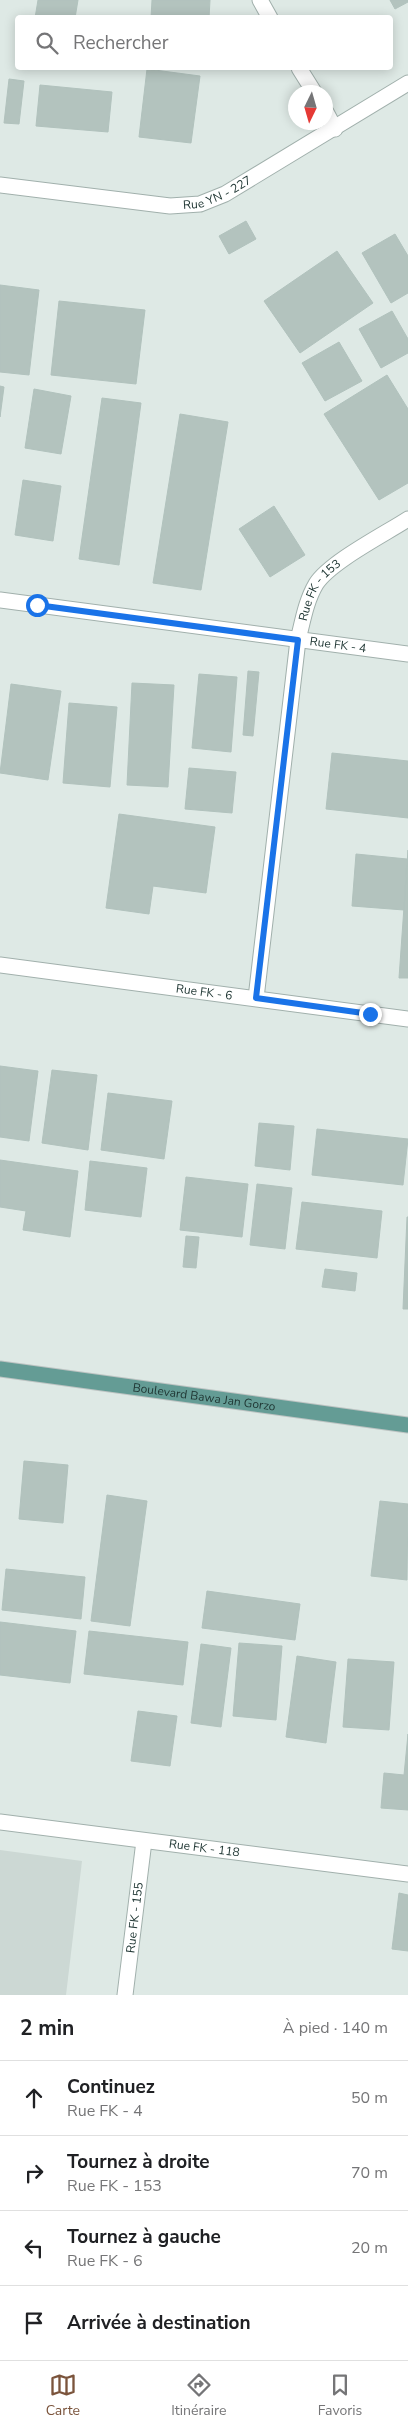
<!DOCTYPE html>
<html lang="fr">
<meta charset="utf-8">
<style>
:root{--surface:#fff;--page:#f2f2f2;--text:#202124;--muted:#757577;--line:#e0e0e0;--accent:#7b543c}
body{margin:0;font-family:"Nunito Sans",sans-serif;background:var(--page);color:var(--text)}
.compass{position:absolute;left:288px;top:85px;width:45px;height:45px;border-radius:50%;background:var(--surface);box-shadow:0 2px 12px #0003;rotate:185deg}
.stop{position:absolute;width:15px;height:15px;margin:-11px;border:4px solid #1a73e8;border-radius:50%;background:#fff}
.stop.end{background:#1a73e8;border-color:#fff;box-shadow:0 1px 5px #0008}
.list{margin:0;padding:0;list-style:none}
h2{display:flex;justify-content:space-between;align-items:center;height:65px;margin:0;padding:0 20px;font-size:21px}
h2 small{font-size:16px;font-weight:400;color:var(--muted)}
.list li{display:grid;grid-template-columns:32px 1fr auto;gap:15px;align-items:center;box-sizing:border-box;height:75px;padding:0 20px;border-top:1px solid var(--line)}
.list b{display:block;font-size:19px;white-space:nowrap}
.list p{margin:0;font-size:16px;white-space:nowrap;color:var(--muted)}
.list em{font-size:16px;font-style:normal;color:var(--muted)}
.icon{flex:none;width:28px;height:28px;fill:none;stroke:currentColor;stroke-width:2;stroke-linecap:round;stroke-linejoin:round}
.map{position:relative;flex:none;width:408px;height:1995px;overflow:hidden}
.search{position:absolute;background:var(--surface);box-shadow:0 2px 12px #0003;left:15px;right:15px;top:15px;height:55px;display:flex;align-items:center;gap:12px;box-sizing:border-box;padding:0 18px;border-radius:5px;color:var(--muted);font-size:19px}
.sheet{height:365px;background:var(--surface)}
nav{display:flex;justify-content:space-around;align-items:center;box-sizing:border-box;height:70px;border-top:1px solid var(--line);background:var(--surface);font-size:14px;color:var(--muted)}
nav a{display:grid;justify-items:center;gap:2px}
nav .on{color:var(--accent)}
.map>svg:first-child{display:block}
</style>
<div class="map">
<svg width="408" height="1995" viewBox="0 0 408 1995">
<rect width="100%" height="100%" fill="#dee9e5"/>
<!-- built -->
<path fill="#ccd8d4" d="M 0,1850 L 82,1861 L 66,1995 L 0,1995 Z"/>
<!-- building -->
<g fill="#b3c3be" stroke="#b1c2bd">
<path d="M 38,0 L 78,0 L 75,18 L 35,18 Z"/>
<path d="M 152,0 L 210,0 L 209,18 L 151,18 Z"/>
<path d="M 390,0 L 408,0 L 408,2 L 395,9 Z"/>
<path d="M 147,69 L 200,76 L 191,143 L 139,137 Z"/>
<path d="M 9,79 L 24,81 L 19,124 L 4,123 Z"/>
<path d="M 40,85 L 112,92 L 108,132 L 36,126 Z"/>
<path d="M 246,221 L 256,239 L 229,254 L 219,236 Z"/>
<path d="M 395,234 L 408,256 L 408,293 L 391,303 L 362,253 Z"/>
<path d="M 337,251 L 373,303 L 300,353 L 264,301 Z"/>
<path d="M 0,285 L 39,290 L 29,375 L 0,372 Z"/>
<path d="M 59,301 L 145,310 L 136,384 L 51,375 Z"/>
<path d="M 392,311 L 408,339 L 408,353 L 381,368 L 359,329 Z"/>
<path d="M 339,342 L 362,381 L 325,401 L 302,363 Z"/>
<path d="M 387,375 L 408,409 L 408,483 L 379,500 L 324,414 Z"/>
<path d="M 0,386 L 4,387 L 0,417 Z"/>
<path d="M 34,389 L 71,396 L 61,454 L 25,448 Z"/>
<path d="M 102,398 L 141,403 L 119,565 L 79,559 Z"/>
<path d="M 180,414 L 228,422 L 201,590 L 153,583 Z"/>
<path d="M 23,480 L 61,486 L 53,541 L 15,535 Z"/>
<path d="M 274,506 L 305,555 L 270,577 L 239,529 Z"/>
<path d="M 248,671 L 259,672 L 253,736 L 243,735 Z"/>
<path d="M 199,674 L 237,677 L 231,752 L 192,748 Z"/>
<path d="M 132,683 L 174,685 L 168,787 L 127,785 Z"/>
<path d="M 11,684 L 61,691 L 48,780 L 0,773 Z"/>
<path d="M 69,703 L 117,707 L 110,787 L 63,783 Z"/>
<path d="M 332,753 L 408,761 L 408,818 L 326,809 Z"/>
<path d="M 189,768 L 236,772 L 232,813 L 185,809 Z"/>
<path d="M 119,814 L 215,827 L 206,893 L 153,886 L 149,914 L 106,908 Z"/>
<path d="M 408,850 L 408,978 L 399,978 Z"/>
<path d="M 356,854 L 407,859 L 404,910 L 352,906 Z"/>
<path d="M 0,1066 L 38,1071 L 29,1141 L 0,1137 Z"/>
<path d="M 52,1070 L 97,1075 L 88,1150 L 42,1143 Z"/>
<path d="M 108,1093 L 172,1101 L 164,1159 L 101,1150 Z"/>
<path d="M 259,1123 L 294,1126 L 290,1170 L 255,1166 Z"/>
<path d="M 317,1129 L 408,1139 L 403,1185 L 312,1175 Z"/>
<path d="M 0,1160 L 78,1171 L 70,1237 L 23,1230 L 26,1211 L 0,1207 Z"/>
<path d="M 90,1161 L 147,1168 L 141,1217 L 85,1210 Z"/>
<path d="M 186,1177 L 248,1184 L 242,1237 L 180,1230 Z"/>
<path d="M 257,1184 L 292,1188 L 285,1249 L 250,1245 Z"/>
<path d="M 302,1202 L 382,1211 L 377,1258 L 296,1249 Z"/>
<path d="M 407,1217 L 408,1217 L 408,1309 L 403,1309 Z"/>
<path d="M 186,1236 L 199,1237 L 196,1268 L 183,1267 Z"/>
<path d="M 325,1269 L 357,1273 L 355,1291 L 322,1287 Z"/>
<path d="M 24,1461 L 68,1465 L 63,1523 L 19,1519 Z"/>
<path d="M 107,1495 L 147,1501 L 130,1626 L 91,1621 Z"/>
<path d="M 380,1501 L 408,1504 L 407,1580 L 371,1576 Z"/>
<path d="M 6,1569 L 85,1577 L 81,1619 L 2,1610 Z"/>
<path d="M 207,1591 L 300,1604 L 295,1640 L 202,1628 Z"/>
<path d="M 0,1622 L 76,1631 L 70,1683 L 0,1675 Z"/>
<path d="M 89,1631 L 188,1642 L 183,1685 L 84,1674 Z"/>
<path d="M 239,1643 L 282,1646 L 276,1720 L 233,1716 Z"/>
<path d="M 201,1644 L 231,1648 L 221,1727 L 191,1723 Z"/>
<path d="M 297,1656 L 336,1662 L 326,1743 L 286,1737 Z"/>
<path d="M 348,1659 L 394,1662 L 389,1730 L 343,1727 Z"/>
<path d="M 138,1711 L 177,1716 L 170,1766 L 131,1761 Z"/>
<path d="M 408,1734 L 408,1810 L 381,1808 L 384,1773 L 404,1775 Z"/>
<path d="M 399,1893 L 408,1895 L 408,1951 L 392,1949 Z"/>
</g>
<g fill="none" stroke-linecap="round" stroke-linejoin="round">
<!-- minor casing -->
<g stroke="#a1b0ac" stroke-width="17">
<g id="minor">
<path d="M 260,0 L 270,18"/>
<path d="M 299,68 L 314,92"/>
<path d="M 326,112 L 335,129"/>
<path id="s1" d="M 0,185 L 170,206 L 200,204 L 225,194 L 408,83"/>
<path id="s2" d="M 0,600 L 408,654"/>
<path id="s3" d="M 0,965 L 408,1019"/>
<path id="s4" d="M 256,998 L 298,640 C 303,620 306,601 316,584 C 330,562 385,534 408,519"/>
<path id="s5" d="M 0,1822 L 408,1874"/>
<path id="s6" d="M 125,1995 L 144,1841"/>
</g>
</g>
<!-- major casing -->
<g stroke="#bcc3c2" stroke-width="17">
<g id="major">
<path id="s7" d="M 0,1369 L 408,1425"/>
</g>
</g>
<!-- minor -->
<use href="#minor" stroke="#fff" stroke-width="15"/>
<!-- major -->
<use href="#major" stroke="#649c95" stroke-width="15"/>
</g>
<g fill="none" stroke-linecap="round" stroke-linejoin="round">
<!-- route -->
<path stroke="#1a73e8" stroke-width="6" d="M 37,605 L 298,640 L 256,998 L 370,1014"/>
</g>
<g text-anchor="middle" dominant-baseline="central" stroke-width="4" stroke-linejoin="round" paint-order="stroke">
<!-- street labels -->
<g font-size="12" fill="#203734" stroke="#eef6f3">
<text stroke="none"><textPath href="#s1" startOffset="221">Rue YN - 227</textPath></text>
<text stroke="none"><textPath href="#s4" startOffset="416">Rue FK - 153</textPath></text>
<text stroke="none"><textPath href="#s2" startOffset="341">Rue FK - 4</textPath></text>
<text stroke="none"><textPath href="#s3" startOffset="206">Rue FK - 6</textPath></text>
<text stroke="none"><textPath href="#s7" startOffset="206">Boulevard Bawa Jan Gorzo</textPath></text>
<text stroke="none"><textPath href="#s5" startOffset="206">Rue FK - 118</textPath></text>
<text stroke="none"><textPath href="#s6" startOffset="78">Rue FK - 155</textPath></text>
</g>
</g>
</svg>
<svg class="compass" viewBox="-18 -18 36 36"><path d="M0-13l5 13h-10z" fill="#e53935"/><path d="M0 13l5-13h-10z" fill="#757577"/></svg>
<div class="stop" style="left:37px;top:605px"></div>
<div class="stop end" style="left:370px;top:1014px"></div>
<div class="search"><svg class="icon" aria-label="search" viewBox="0 0 24 24"><circle cx="10" cy="10" r="6"/><path d="M15 15l6 6"/></svg>Rechercher</div>
</div>
<section class="sheet">
<h2>2 min<small>À pied · 140 m</small></h2>
<ul class="list">
<li><svg class="icon" aria-label="ahead" viewBox="0 0 24 24"><path d="M12 20V5M6 11l6-6 6 6"/></svg><div><b>Continuez</b><p>Rue FK - 4</p></div><em>50 m</em></li>
<li><svg class="icon" aria-label="right" viewBox="0 0 24 24"><path d="M7 20v-9h11M14 6l5 5-5 5"/></svg><div><b>Tournez à droite</b><p>Rue FK - 153</p></div><em>70 m</em></li>
<li><svg class="icon" aria-label="left" viewBox="0 0 24 24"><path d="M17 20v-9H6M10 6l-5 5 5 5"/></svg><div><b>Tournez à gauche</b><p>Rue FK - 6</p></div><em>20 m</em></li>
<li><svg class="icon" aria-label="arrive" viewBox="0 0 24 24"><path d="M6 21V4h12l-3 4 3 4H6"/></svg><div><b>Arrivée à destination</b></div></li>
</ul>
</section>
<nav>
<a class="on"><svg class="icon" aria-label="map" viewBox="0 0 24 24"><path d="M3 6l6-2 6 2 6-2v14l-6 2-6-2-6 2zM9 4v14M15 6v14"/></svg>Carte</a>
<a><svg class="icon" aria-label="directions" viewBox="0 0 24 24"><path d="M12 3l9 9-9 9-9-9zM9 14v-3h6M13 9l2 2-2 2"/></svg>Itinéraire</a>
<a><svg class="icon" aria-label="saved" viewBox="0 0 24 24"><path d="M7 4h10v16l-5-4-5 4z"/></svg>Favoris</a>
</nav>
